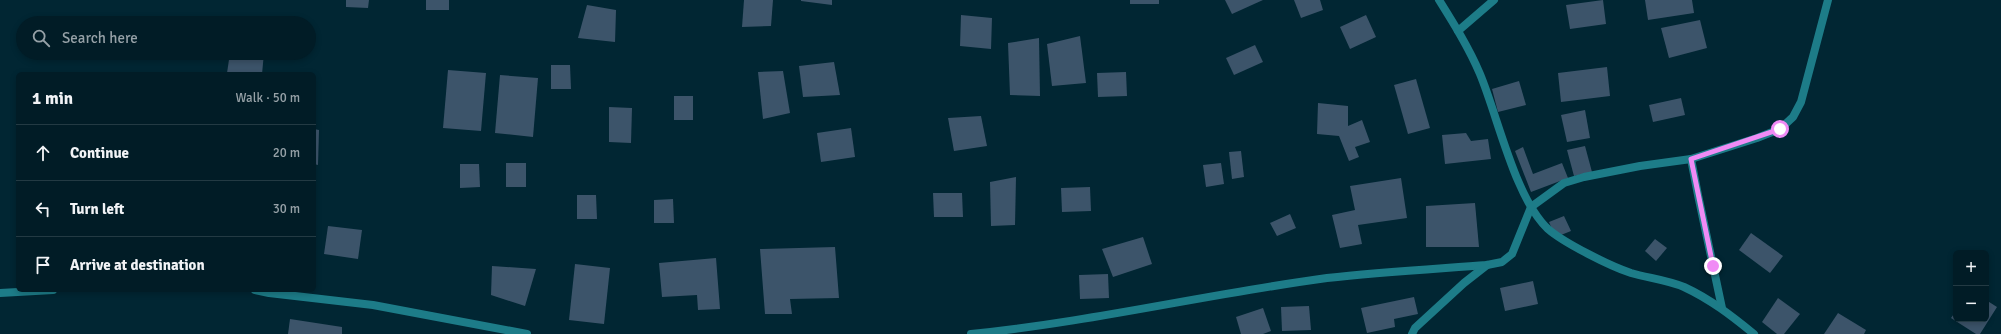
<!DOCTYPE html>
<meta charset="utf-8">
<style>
:root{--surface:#011c26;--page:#0f2932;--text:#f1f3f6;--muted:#96a1a7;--line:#233a43}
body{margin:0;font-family:Signika,sans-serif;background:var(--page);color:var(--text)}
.controls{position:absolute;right:12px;bottom:12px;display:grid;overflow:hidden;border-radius:6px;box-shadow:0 2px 6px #0003}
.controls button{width:36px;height:36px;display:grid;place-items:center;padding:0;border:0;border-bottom:1px solid var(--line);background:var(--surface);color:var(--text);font:20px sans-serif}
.stop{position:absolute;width:12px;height:12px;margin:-9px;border:3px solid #f08bf5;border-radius:50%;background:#fff}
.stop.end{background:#f08bf5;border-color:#fff;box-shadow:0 1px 4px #0008}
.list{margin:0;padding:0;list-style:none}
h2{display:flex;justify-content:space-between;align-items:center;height:52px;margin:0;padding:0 16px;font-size:17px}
h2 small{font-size:13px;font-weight:400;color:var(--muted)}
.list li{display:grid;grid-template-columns:26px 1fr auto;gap:12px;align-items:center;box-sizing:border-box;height:56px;padding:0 16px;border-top:1px solid var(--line)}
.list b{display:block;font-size:15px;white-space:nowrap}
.list em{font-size:13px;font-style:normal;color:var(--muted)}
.icon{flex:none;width:22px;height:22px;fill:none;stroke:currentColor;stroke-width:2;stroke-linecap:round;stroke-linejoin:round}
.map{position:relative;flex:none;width:2001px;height:334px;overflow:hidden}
.search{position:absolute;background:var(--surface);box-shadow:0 2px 6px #0003;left:16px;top:16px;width:300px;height:44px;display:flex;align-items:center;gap:10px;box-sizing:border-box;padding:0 14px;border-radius:22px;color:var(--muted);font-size:15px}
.panel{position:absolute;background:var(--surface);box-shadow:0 2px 6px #0003;left:16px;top:72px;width:300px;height:220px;border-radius:6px}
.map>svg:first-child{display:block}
</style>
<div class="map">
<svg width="2001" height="334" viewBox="0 0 2001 334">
<rect width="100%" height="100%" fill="#012633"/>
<!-- building -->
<g fill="#3c546a">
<path d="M 346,0 L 369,0 L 368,8 L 346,7 Z"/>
<rect x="426" y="0" width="23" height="10"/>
<path d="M 744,0 L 773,0 L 771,26 L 742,27 Z"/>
<path d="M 801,0 L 832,0 L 832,5 L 801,1 Z"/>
<rect x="1130" y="0" width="29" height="4"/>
<path d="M 1225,0 L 1263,0 L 1232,14 Z"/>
<path d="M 1294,0 L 1320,0 L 1323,10 L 1301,18 Z"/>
<path d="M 1603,0 L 1606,24 L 1570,29 L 1566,5 Z"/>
<path d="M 1645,0 L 1692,0 L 1694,13 L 1648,20 Z"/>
<path d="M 587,5 L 616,10 L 615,42 L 578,38 Z"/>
<path d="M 961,15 L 992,18 L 991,49 L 960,46 Z"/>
<path d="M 1366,15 L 1376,37 L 1350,49 L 1340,27 Z"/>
<path d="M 1700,20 L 1707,48 L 1669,58 L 1661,28 Z"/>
<path d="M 1080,36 L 1086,83 L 1052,86 L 1047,44 Z"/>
<path d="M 1039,38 L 1040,96 L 1010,95 L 1008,43 Z"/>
<path d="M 1255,45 L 1263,62 L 1234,75 L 1226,58 Z"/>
<path d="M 230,53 L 264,53 L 262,74 L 227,73 Z"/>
<path d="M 834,62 L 840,95 L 803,97 L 799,66 Z"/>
<path d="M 551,65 L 570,65 L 571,89 L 551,89 Z"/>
<path d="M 1607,67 L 1610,96 L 1561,102 L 1558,73 Z"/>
<path d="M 448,70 L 486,73 L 481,131 L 443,128 Z"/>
<path d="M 783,71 L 790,113 L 763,119 L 758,72 Z"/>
<path d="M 1126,72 L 1127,96 L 1098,97 L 1097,73 Z"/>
<path d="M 500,75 L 538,78 L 533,137 L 495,133 Z"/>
<path d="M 1416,79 L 1430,128 L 1408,134 L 1394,85 Z"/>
<path d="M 1519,81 L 1526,105 L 1498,112 L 1492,89 Z"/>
<rect x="674" y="96" width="19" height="24"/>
<path d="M 1681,98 L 1685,115 L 1653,122 L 1649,105 Z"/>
<path d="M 1318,103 L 1348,106 L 1348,126 L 1362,120 L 1370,142 L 1355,147 L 1359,157 L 1349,161 L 1339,136 L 1317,134 Z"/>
<path d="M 609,107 L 632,108 L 631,143 L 609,142 Z"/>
<path d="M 1585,110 L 1590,138 L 1567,142 L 1561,115 Z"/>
<path d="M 981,116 L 987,146 L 954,151 L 948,118 Z"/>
<path d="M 851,128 L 855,157 L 821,162 L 817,133 Z"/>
<path d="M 314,129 L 319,130 L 318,165 L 314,164 Z"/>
<path d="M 1466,133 L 1471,141 L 1488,139 L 1491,159 L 1445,164 L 1442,135 Z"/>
<path d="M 1585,146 L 1592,172 L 1574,176 L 1567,150 Z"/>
<path d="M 1523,147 L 1533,174 L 1562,163 L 1568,178 L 1531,192 L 1515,151 Z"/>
<path d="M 1241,151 L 1244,177 L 1232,179 L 1229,152 Z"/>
<rect x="506" y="163" width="20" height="24"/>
<path d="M 1221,163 L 1224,184 L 1206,187 L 1203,165 Z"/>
<path d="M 460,164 L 479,164 L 480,187 L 460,188 Z"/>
<path d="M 1016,177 L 1015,225 L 991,226 L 990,182 Z"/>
<path d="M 1401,178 L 1407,218 L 1358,225 L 1362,244 L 1340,248 L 1332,215 L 1355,210 L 1350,186 Z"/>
<path d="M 1090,187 L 1091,211 L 1062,212 L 1061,188 Z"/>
<path d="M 933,193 L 962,193 L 963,217 L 934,217 Z"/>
<path d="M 577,195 L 596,195 L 597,219 L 577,219 Z"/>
<path d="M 673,199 L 674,223 L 654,223 L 654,200 Z"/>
<path d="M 1475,203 L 1479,247 L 1426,247 L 1426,206 Z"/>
<path d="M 1290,214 L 1296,228 L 1277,236 L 1270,223 Z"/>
<path d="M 1564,216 L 1571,231 L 1561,235 L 1552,229 L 1549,222 Z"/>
<path d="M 328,226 L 362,230 L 358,259 L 324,254 Z"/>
<path d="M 1751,233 L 1783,256 L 1770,273 L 1739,250 Z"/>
<path d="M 1143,237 L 1152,264 L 1113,277 L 1102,249 Z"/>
<path d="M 1655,239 L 1667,248 L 1656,261 L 1645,251 Z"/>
<path d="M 835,247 L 839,298 L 790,299 L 792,314 L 765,314 L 760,249 Z"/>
<path d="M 716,258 L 720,309 L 698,310 L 697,295 L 662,297 L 659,263 Z"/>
<path d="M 575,264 L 610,268 L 604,324 L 569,320 Z"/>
<path d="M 492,266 L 536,269 L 525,306 L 491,295 Z"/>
<path d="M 1108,274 L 1109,298 L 1080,299 L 1079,275 Z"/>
<path d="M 1533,281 L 1538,304 L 1505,311 L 1500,288 Z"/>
<path d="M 1414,297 L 1418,314 L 1394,319 L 1395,327 L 1367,333 L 1361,308 Z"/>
<path d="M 1778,298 L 1800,314 L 1784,334 L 1777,334 L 1762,322 Z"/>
<path d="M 1986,300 L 1997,307 L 1980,334 L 1976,334 L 1951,318 L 1956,311 L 1956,319 L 1986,319 Z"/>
<path d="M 1309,306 L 1311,330 L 1282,331 L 1281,307 Z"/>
<path d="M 1263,308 L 1271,331 L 1263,334 L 1241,334 L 1236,317 Z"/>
<path d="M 1838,313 L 1866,330 L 1864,334 L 1824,334 Z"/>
<path d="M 290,319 L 342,327 L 342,334 L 288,334 Z"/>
</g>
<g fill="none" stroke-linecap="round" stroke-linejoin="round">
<!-- lane -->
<path stroke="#1d7c88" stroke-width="8" d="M 1412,334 L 1415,328 L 1464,283 L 1487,265"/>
<!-- street -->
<g stroke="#1d7c88" stroke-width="8">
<path d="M 1439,0 C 1454,24 1469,48 1480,74 C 1498,117 1515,198 1548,229 C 1564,243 1610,266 1631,273 C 1648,278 1667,280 1684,287 C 1710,299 1732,316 1754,334"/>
<path d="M 1458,31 L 1494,0"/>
<path d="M 1691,159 L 1698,195 L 1722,308"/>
<path d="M 255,290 L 269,293 L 373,305 L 527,334"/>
<path d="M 0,293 L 53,290"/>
<path d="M 971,334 C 1091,322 1208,294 1327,278 C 1380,272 1434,269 1487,265 L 1502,262 L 1512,254 L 1531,207 L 1564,183 L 1584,177 L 1640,166 L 1691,159 L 1757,138 L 1780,129 L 1793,117 L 1801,102 L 1828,0"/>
</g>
</g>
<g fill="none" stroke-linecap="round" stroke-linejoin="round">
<!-- route -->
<path stroke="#f08bf5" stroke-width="5" d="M 1713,266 L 1691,159 L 1780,129"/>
</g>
</svg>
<div class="controls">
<button>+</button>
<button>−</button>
</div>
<div class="stop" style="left:1780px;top:129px"></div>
<div class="stop end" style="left:1713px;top:266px"></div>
<div class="search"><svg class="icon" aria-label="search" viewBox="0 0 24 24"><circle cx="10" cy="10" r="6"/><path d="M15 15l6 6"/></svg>Search here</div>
<section class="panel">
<h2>1 min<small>Walk · 50 m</small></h2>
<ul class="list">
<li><svg class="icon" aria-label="ahead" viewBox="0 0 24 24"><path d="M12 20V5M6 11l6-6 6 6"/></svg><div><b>Continue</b></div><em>20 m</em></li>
<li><svg class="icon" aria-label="left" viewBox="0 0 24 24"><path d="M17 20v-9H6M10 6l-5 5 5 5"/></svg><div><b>Turn left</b></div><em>30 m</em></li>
<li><svg class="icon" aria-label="arrive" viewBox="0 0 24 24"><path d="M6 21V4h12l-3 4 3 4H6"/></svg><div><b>Arrive at destination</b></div></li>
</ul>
</section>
</div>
